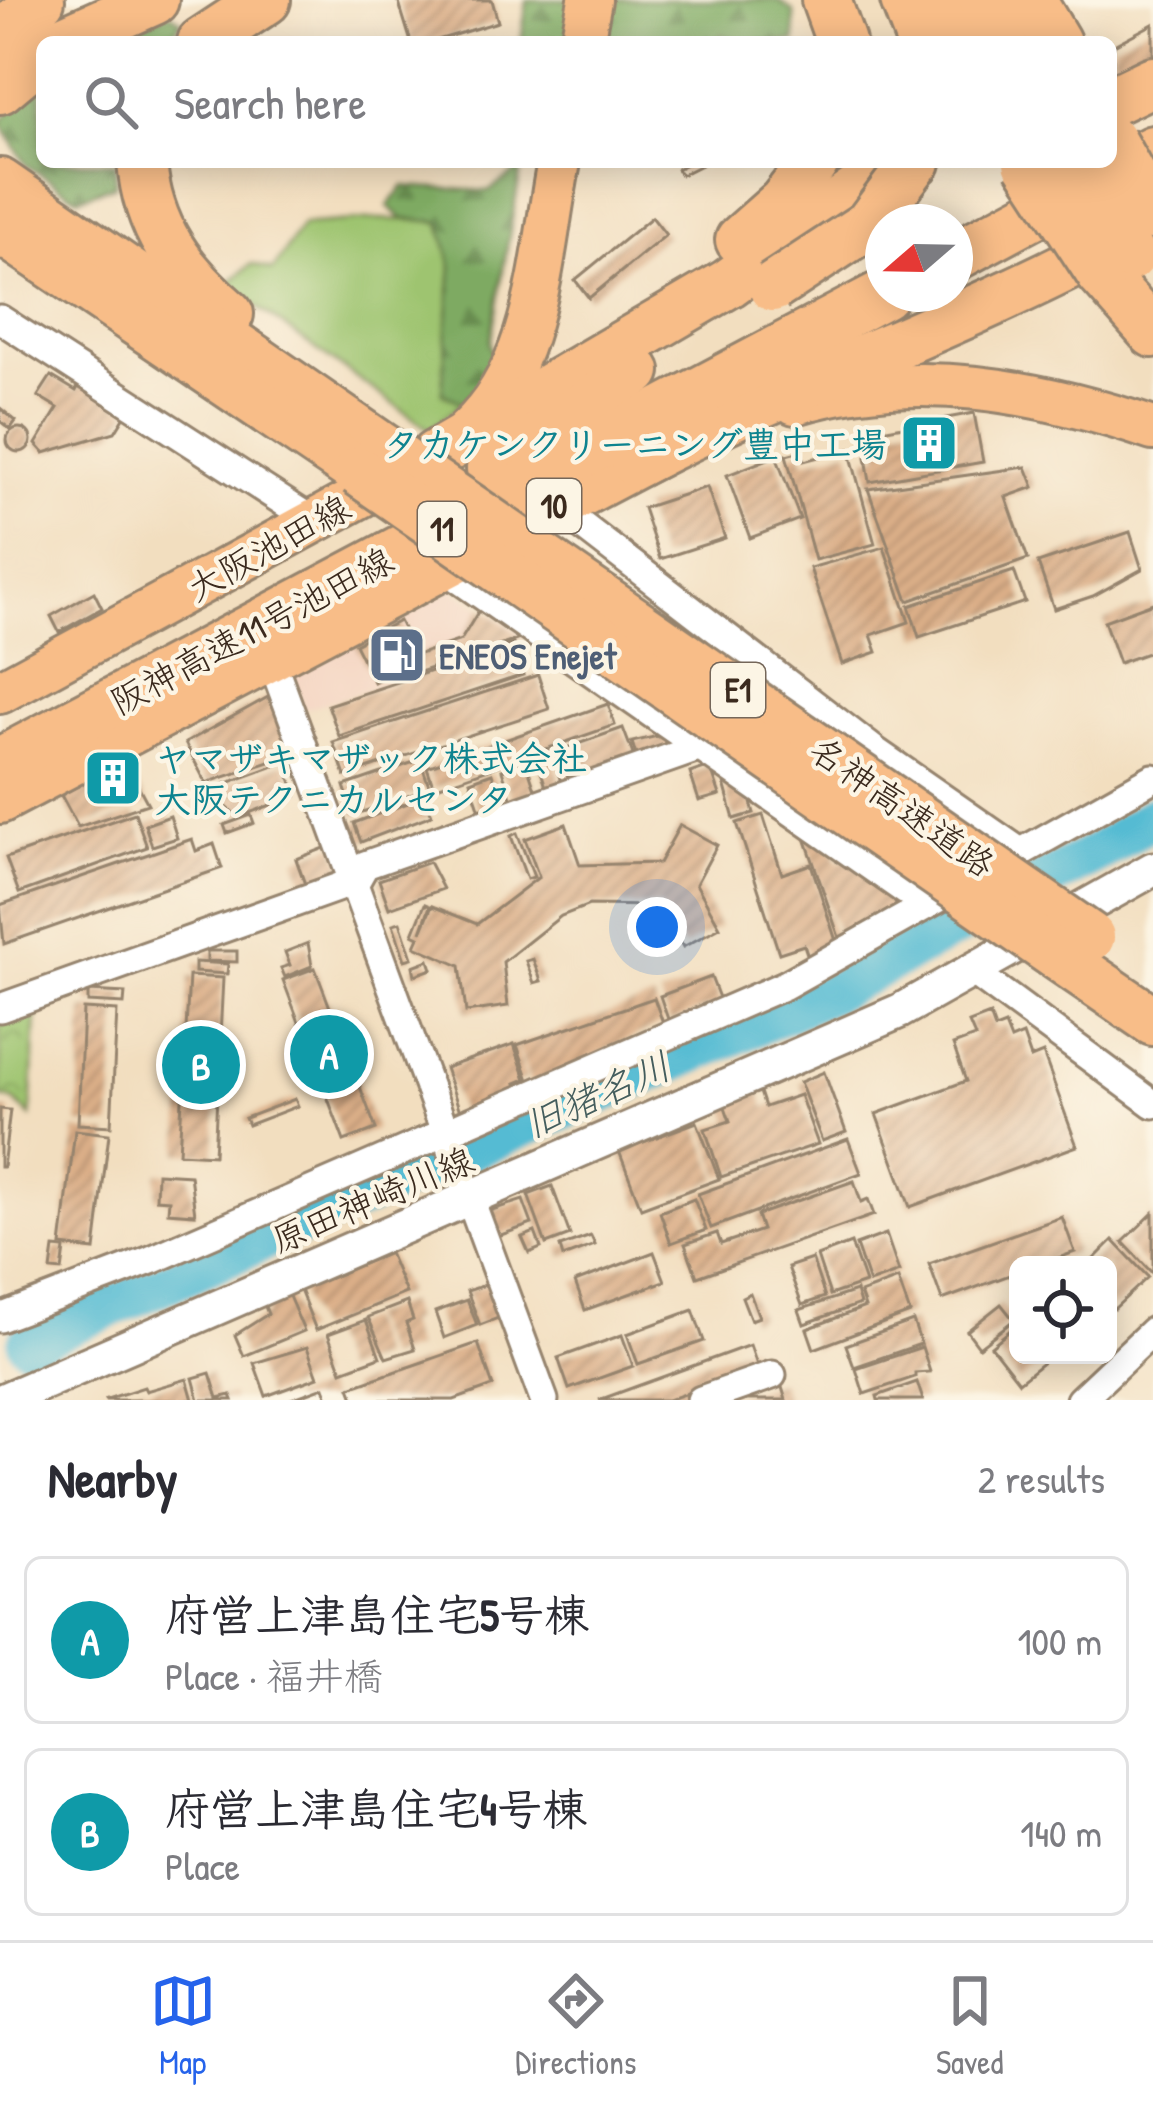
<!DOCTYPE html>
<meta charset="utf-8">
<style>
:root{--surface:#fff;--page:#f7f7f7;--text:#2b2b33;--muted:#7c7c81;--line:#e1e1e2;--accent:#2563eb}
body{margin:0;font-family:"Patrick Hand","Klee One",sans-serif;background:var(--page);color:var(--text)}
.controls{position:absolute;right:36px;bottom:36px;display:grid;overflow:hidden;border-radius:18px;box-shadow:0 6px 30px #0003}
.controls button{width:108px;height:108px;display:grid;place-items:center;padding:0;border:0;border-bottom:3px solid var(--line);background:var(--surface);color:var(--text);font:60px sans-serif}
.compass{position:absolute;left:865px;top:204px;width:108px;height:108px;border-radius:50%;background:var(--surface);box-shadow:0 6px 30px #0003;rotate:250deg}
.you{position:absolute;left:657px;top:927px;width:42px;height:42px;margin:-30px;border:9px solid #fff;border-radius:50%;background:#1a73e8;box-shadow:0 0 0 18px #1a73e833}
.badge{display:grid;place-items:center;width:78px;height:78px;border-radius:50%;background:var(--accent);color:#fff;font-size:39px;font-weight:700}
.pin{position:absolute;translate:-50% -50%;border:6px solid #fff;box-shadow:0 3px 12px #0006}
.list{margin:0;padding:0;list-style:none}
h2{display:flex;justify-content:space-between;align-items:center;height:156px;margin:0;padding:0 48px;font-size:51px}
h2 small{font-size:39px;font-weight:400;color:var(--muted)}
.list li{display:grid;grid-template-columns:78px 1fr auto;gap:36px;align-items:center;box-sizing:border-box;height:168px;margin:0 24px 24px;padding:0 24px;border:3px solid var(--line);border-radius:18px}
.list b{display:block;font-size:45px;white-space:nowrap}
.list p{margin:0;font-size:39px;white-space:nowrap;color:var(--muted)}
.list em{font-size:39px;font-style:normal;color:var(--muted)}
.icon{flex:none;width:66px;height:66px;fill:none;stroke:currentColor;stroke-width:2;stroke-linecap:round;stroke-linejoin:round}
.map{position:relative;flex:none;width:1153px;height:1400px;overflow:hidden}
.search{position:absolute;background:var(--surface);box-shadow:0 6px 30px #0003;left:36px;right:36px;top:36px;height:132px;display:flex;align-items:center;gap:30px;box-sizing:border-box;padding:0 42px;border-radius:18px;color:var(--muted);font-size:45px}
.sheet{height:540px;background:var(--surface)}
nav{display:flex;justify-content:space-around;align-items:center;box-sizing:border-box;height:168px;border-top:3px solid var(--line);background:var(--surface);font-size:33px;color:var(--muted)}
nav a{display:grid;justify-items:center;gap:6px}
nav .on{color:var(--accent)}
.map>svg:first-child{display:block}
</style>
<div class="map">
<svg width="1153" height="1400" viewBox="0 0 1153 1400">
<defs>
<pattern id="forest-firs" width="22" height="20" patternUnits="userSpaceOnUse" patternTransform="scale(3)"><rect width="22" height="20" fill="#7eaa62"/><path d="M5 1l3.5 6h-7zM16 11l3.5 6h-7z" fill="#688b50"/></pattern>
<pattern id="park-crowns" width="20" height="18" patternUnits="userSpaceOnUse" patternTransform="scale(3)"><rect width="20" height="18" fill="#9ec46f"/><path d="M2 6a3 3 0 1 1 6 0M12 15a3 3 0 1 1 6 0" fill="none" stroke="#829f5b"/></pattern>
<pattern id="building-hatch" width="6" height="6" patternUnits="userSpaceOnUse" patternTransform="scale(3)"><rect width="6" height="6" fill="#dbaf88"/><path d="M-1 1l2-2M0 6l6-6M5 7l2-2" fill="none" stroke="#b38f6f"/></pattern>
</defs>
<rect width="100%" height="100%" fill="#fcf5e5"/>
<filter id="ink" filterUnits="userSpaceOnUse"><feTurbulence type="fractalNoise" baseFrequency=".00833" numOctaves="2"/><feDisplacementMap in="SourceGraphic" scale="24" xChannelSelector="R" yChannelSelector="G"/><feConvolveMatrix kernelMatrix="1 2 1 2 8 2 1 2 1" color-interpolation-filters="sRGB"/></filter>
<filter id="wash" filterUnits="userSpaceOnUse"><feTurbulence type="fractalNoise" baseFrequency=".004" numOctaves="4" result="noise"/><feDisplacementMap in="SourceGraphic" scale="48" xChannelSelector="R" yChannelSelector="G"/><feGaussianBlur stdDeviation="2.7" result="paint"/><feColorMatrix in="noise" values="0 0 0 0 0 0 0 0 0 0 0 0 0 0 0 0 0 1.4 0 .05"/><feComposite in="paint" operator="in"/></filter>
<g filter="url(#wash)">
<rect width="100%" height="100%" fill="#f2debf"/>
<!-- built -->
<path fill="#f4d3c0" d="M 452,589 L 528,636 L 304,710 L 289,671 Z"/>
<!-- grass -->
<path fill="#9ec46f" stroke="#6c7746" stroke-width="3" d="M 378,219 L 440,221 L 452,266 L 442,393 L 462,403 L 430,430 L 226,285 L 252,264 L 273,270 L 302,225 Z"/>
<!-- forest -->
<g fill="url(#forest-firs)" stroke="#5c6a40" stroke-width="3">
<path d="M 527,0 L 577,0 L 568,42 L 521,42 Z"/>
<path d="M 605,0 L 778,0 L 794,12 L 795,42 L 740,42 L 722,35 L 713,42 L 596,42 Z"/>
<path d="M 170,13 L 182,21 L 166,42 L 119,42 L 121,32 Z"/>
<path d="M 34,84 L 42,91 L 42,162 L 116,162 L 115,185 L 78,198 L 26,165 L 0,122 Z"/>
<path d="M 521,169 L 490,344 L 494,357 L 482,384 L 462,403 L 442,393 L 452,266 L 440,222 L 403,219 L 388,206 L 404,186 L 489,191 Z"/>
</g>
<!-- park -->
<path fill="url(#park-crowns)" stroke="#6c7746" stroke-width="3" d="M 24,1010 L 27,1017 L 36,1014 L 31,1116 L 13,1100 L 0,1097 L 0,1017 Z"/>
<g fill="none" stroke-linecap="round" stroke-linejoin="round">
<!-- river -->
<path stroke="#55bbd3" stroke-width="42" d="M 28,1343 L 830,993 L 1097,853 L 1153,817"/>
</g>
<g id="blocks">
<!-- building -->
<g fill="url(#building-hatch)">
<path d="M 398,0 L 492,0 L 498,22 L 431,42 L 411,42 Z"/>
<path d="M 1153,24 L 1153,70 L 1111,92 L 1114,45 Z"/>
<path d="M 690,162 L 707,162 L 681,175 L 677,169 Z"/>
<path d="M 652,217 L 666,235 L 589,298 L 575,280 Z"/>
<path d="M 51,376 L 76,391 L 81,382 L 128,411 L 115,432 L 44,453 L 36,444 L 58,408 L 38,396 Z"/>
<path d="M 0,408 L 16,421 L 10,429 L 0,421 Z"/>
<path d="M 974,413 L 983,462 L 870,482 L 866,457 L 880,455 L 876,431 Z"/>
<circle cx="19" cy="440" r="12"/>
<path d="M 849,449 L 875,544 L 815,560 L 786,455 L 801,451 L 804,461 Z"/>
<path d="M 776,456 L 800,519 L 750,538 L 727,475 Z"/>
<path d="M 1026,467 L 1034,487 L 1006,497 L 1028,559 L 908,601 L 868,489 Z"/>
<path d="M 707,487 L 725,538 L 660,559 L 643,508 Z"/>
<path d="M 1130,532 L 1142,569 L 1093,596 L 1054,609 L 1038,563 Z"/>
<path d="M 884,547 L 909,622 L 871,635 L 877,652 L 842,664 L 810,568 Z"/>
<path d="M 1014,571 L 1025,602 L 919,637 L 909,606 Z"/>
<path d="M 94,592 L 102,608 L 59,632 L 51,616 Z"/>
<path d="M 1153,603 L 1153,651 L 1119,663 L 1104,621 Z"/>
<path d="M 481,607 L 523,638 L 410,675 L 406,665 L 374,682 L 355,644 L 399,621 L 417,655 L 461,640 Z"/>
<path d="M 513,644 L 523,675 L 339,736 L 328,705 Z"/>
<path d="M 538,675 L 549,709 L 345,776 L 333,742 Z"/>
<path d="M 268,697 L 297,753 L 206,783 L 185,743 Z"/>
<path d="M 608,704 L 615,725 L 434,788 L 427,767 Z"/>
<path d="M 623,728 L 634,757 L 569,780 L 558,751 Z"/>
<path d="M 662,735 L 677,745 L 637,759 L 632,742 Z"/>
<path d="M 551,751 L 562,785 L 547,790 L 536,756 Z"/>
<path d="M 420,760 L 430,788 L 354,815 L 344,786 Z"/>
<path d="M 125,761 L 148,804 L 78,827 L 61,795 Z"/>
<path d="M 285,762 L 296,796 L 238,817 L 208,790 Z"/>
<path d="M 526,762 L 536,792 L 512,800 L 502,770 Z"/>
<path d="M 710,766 L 720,795 L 699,801 L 690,773 Z"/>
<path d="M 492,773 L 503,805 L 481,813 L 470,781 Z"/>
<path d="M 722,776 L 748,792 L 754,813 L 734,819 Z"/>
<path d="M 424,797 L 432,815 L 361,842 L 354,823 Z"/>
<path d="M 135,813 L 147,847 L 19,893 L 6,858 Z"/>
<path d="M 251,815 L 254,823 L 227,833 L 224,825 Z"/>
<path d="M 763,815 L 782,874 L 811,864 L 838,947 L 808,957 L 804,945 L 779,953 L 737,823 Z"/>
<path d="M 170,816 L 177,838 L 152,846 L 145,825 Z"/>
<path d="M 566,824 L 580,865 L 659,863 L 680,825 L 717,845 L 696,884 L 720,927 L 683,947 L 660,906 L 589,905 L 561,916 L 503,962 L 508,1006 L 466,1012 L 460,966 L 415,946 L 419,937 L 413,934 L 425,904 L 430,906 L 421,932 L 432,906 L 477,924 L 539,877 L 525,839 Z"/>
<path d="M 803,832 L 832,848 L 837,862 L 847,859 L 881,884 L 899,908 L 841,943 Z"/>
<path d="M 517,833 L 534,877 L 527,879 L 511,836 Z"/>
<path d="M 192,839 L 196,851 L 214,844 L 222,868 L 4,944 L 0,905 Z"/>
<path d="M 335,844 L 345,872 L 306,887 L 296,859 Z"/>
<path d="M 429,862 L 443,889 L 389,908 L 379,880 Z"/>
<path d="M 650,912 L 662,925 L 637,933 L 632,919 Z"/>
<path d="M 400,922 L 412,958 L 405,960 L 393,924 Z"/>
<path d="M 665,930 L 668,937 L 642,946 L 639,939 Z"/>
<path d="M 308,943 L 312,966 L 285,977 L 281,968 L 290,965 L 285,952 Z"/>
<path d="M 207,951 L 237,951 L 237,962 L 207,961 Z"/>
<path d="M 533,959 L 541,981 L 534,983 L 526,961 Z"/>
<path d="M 429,960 L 432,969 L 415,975 L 413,966 Z"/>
<path d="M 195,962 L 228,964 L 227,974 L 195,972 Z"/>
<path d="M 315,968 L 376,1129 L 344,1141 L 283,980 Z"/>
<path d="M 189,976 L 223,978 L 214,1155 L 179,1153 Z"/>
<path d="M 711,977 L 721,1003 L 669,1022 L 660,996 Z"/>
<path d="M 88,991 L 125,993 L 124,1004 L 88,1002 Z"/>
<path d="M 654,998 L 663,1023 L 531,1086 L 517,1045 Z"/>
<path d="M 83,1009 L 117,1011 L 111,1126 L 78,1124 Z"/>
<path d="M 990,1015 L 995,1029 L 1005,1025 L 1011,1040 L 1023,1035 L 1031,1058 L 1043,1053 L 1077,1146 L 910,1207 L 876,1114 L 966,1081 L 953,1045 L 975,1037 L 969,1023 Z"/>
<path d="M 514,1044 L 526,1079 L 516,1083 L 520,1093 L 461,1114 L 445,1068 Z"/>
<path d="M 824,1072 L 846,1132 L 822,1141 L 800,1082 Z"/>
<path d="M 760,1092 L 765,1107 L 800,1095 L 818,1144 L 721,1177 L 705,1129 L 730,1121 L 724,1104 Z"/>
<path d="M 295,1099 L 298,1106 L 248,1125 L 245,1118 Z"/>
<path d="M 0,1109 L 10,1110 L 3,1167 L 0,1167 Z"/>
<path d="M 697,1122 L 719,1179 L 641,1208 L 619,1151 Z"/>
<path d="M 75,1130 L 109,1134 L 95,1250 L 61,1246 Z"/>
<path d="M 848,1139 L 861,1173 L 711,1228 L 698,1194 Z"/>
<path d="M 157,1173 L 190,1175 L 195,1214 L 168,1212 L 169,1200 L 156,1199 Z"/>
<path d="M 854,1181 L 861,1202 L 868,1199 L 874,1215 L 697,1277 L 685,1244 L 717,1233 L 721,1244 L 762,1230 L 757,1215 Z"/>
<path d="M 552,1186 L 570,1235 L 546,1244 L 528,1195 Z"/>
<path d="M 694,1199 L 706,1230 L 671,1243 L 660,1212 Z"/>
<path d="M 523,1200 L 532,1224 L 498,1236 L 489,1211 Z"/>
<path d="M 1153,1213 L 1153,1274 L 1123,1242 Z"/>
<path d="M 1062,1217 L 1075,1252 L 1039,1265 L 1018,1265 L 1018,1272 L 942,1300 L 929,1264 Z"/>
<path d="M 535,1232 L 541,1248 L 529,1253 L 522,1237 Z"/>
<path d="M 886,1234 L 899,1272 L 869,1283 L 856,1245 Z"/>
<path d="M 591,1236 L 595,1245 L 563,1257 L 560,1247 Z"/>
<path d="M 1113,1240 L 1148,1277 L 1114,1309 L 1108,1303 L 1108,1265 L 1088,1265 Z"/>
<path d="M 851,1243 L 865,1283 L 830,1295 L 817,1256 Z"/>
<path d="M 54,1248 L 65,1249 L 62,1271 L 51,1270 Z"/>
<path d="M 654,1252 L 665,1281 L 585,1310 L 575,1282 Z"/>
<path d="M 389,1253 L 406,1293 L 316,1330 L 300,1290 Z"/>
<path d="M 812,1259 L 825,1297 L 802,1305 L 788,1267 Z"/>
<path d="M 898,1279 L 910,1313 L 814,1349 L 807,1329 L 865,1307 L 860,1293 Z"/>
<path d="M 488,1284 L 501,1317 L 480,1325 L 467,1291 Z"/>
<path d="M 856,1291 L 860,1304 L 804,1324 L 799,1310 Z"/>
<path d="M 750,1293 L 759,1317 L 751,1320 L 742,1297 Z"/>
<path d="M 288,1294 L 304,1331 L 244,1356 L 235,1335 L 268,1314 L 264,1304 Z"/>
<path d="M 467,1300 L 477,1325 L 444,1338 L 435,1312 Z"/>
<path d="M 407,1302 L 413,1320 L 406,1323 L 415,1349 L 386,1358 L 368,1317 Z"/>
<path d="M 1001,1304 L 1014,1320 L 979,1347 L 967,1331 Z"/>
<path d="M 693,1310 L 704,1341 L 638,1364 L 627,1334 Z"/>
<path d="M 366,1320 L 380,1357 L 342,1371 L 328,1334 Z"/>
<path d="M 913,1321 L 921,1344 L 854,1367 L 846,1345 Z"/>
<path d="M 1018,1324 L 1018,1355 L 1049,1358 L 1019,1382 L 991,1346 Z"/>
<path d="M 622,1335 L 633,1366 L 569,1389 L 558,1358 Z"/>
<path d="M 478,1343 L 493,1386 L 454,1400 L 355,1400 L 350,1387 Z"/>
<path d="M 750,1345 L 758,1368 L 668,1400 L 599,1400 Z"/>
<path d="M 307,1347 L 318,1377 L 266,1396 L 254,1363 Z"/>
<path d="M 922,1347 L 930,1372 L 915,1373 L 915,1377 L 864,1394 L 856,1369 Z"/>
<path d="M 210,1373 L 218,1398 L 231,1395 L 233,1400 L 199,1400 L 193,1378 Z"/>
<path d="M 187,1379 L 193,1400 L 104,1400 L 144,1387 L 146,1391 Z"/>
<path d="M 780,1381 L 786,1400 L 725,1400 Z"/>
<path d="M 917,1382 L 923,1400 L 878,1400 L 877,1396 Z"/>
<path d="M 324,1387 L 329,1400 L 291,1400 L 291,1399 Z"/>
</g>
</g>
</g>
<g filter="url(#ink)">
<use href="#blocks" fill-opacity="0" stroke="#96846e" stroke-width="3"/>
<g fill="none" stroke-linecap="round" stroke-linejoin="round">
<!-- minor casing -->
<g stroke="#96846e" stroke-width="33">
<g id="minor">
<path d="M 0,319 L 315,522"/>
<path d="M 555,505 L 875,751 L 1019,851"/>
<path d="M 440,566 L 926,905"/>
<path d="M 270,656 L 544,1400"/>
<path d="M 975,973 L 1153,1104"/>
<path d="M 0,1008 L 356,881 L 365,865 L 701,747"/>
<path d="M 0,1318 L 151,1260 L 785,985 L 1153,778"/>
<path d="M 701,1400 L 772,1375"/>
<path d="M 1080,1400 L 1153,1331"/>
</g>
</g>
<!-- tertiary casing -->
<g stroke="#96846e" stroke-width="39">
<path id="tertiary" d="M 4,1400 L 900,1011 L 1153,869"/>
</g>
<!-- primary casing -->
<g stroke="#96846e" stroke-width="48">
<g id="primary">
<path d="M 582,42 L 590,0"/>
<path d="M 795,403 C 916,367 1037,390 1153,429"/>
<path d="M 467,431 C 540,365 541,252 559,162"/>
<path d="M 0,692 L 405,472"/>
<path d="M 0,802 L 664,452"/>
</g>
</g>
<!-- motorway casing -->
<g stroke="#96846e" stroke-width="54">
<g id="motorway">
<path d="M 826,0 L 841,42"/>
<path d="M 905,0 L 921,42"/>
<path d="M 940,0 L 963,42"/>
<path d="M 984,0 L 1009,42"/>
<path d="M 1031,0 L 1056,42"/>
<path d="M 0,36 L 40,0"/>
<path d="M 60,42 L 154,0"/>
<path d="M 202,42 L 266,0"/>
<path d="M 0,89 L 42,54"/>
<path d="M 1111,101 L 1153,81"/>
<path d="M 142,162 C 147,227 180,272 229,314"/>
<path d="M 0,183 L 383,448"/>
<path d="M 0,229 L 358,471"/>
<path d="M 740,240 L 783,202 L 814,162"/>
<path d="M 955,256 L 1153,150"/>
<path d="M 1101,274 L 1153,333"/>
<path d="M 435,455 L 729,283 L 865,185 L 916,162"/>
<path d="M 636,463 C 795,381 964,323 1122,238"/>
<path d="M 491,469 L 636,371"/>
<path d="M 0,762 L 884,294"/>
<path d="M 1055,954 L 1153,1021"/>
</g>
</g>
<!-- minor -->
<use href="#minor" stroke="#fff" stroke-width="27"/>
<!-- tertiary -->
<use href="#tertiary" stroke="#fff" stroke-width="33"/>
<!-- primary -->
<use href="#primary" stroke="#f8bd88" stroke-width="42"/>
<!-- motorway -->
<use href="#motorway" stroke="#f8bd88" stroke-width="48"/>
<!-- motorway-bridge casing -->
<g stroke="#96846e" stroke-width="54" stroke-linecap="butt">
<g id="motorway-bridge">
<path d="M 1111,141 L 1153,215"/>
<path d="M 1028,162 L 1101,274"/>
<path d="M 1075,162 L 1131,256"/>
<path d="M 773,287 L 869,224 L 915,162"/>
<path d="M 383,448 L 1090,937"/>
<path d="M 358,471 L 1055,954"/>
</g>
</g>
<!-- motorway-bridge -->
<use href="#motorway-bridge" stroke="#f8bd88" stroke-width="48"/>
</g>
</g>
<!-- icons -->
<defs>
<g id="building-square" transform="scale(3)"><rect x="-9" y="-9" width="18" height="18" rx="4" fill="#0f9aa8" stroke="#fcf5e5"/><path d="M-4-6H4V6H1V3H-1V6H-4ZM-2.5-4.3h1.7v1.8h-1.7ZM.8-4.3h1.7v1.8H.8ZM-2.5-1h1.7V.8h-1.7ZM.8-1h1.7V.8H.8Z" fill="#fff"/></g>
<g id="fuel-square" transform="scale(3)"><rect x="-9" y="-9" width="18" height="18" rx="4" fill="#5c6f8a" stroke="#fcf5e5"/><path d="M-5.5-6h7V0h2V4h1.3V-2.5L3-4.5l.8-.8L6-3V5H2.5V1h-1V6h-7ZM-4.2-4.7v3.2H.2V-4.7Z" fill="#fff"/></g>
</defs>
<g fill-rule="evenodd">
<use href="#building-square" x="929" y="443"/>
<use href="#fuel-square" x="397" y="655"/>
<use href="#building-square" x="113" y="778"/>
</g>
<g text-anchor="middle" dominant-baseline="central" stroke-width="9" stroke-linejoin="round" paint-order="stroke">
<!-- shield labels -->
<g fill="#fcf5e5" stroke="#75675a" stroke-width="3">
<rect x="527" y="479" width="54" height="54" rx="9"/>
<rect x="418" y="502" width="48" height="54" rx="9"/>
<rect x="711" y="663" width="54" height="54" rx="9"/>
</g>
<g font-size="33" font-weight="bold" fill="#3b2a1e">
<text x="554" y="506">10</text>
<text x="442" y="529">11</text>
<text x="738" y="690">E1</text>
</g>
<!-- culture labels -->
<g font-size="36" font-weight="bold" fill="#0d838f" stroke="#fcf5e5" text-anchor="end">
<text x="887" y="443">タカケンクリーニング豊中工場</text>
<text x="155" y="757" text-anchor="start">ヤマザキマザック株式会社<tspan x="155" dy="41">大阪テクニカルセンタ</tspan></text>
</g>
<!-- street labels -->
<g font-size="36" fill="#3b2a1e" stroke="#fcf5e5">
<text transform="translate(268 547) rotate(-29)">大阪池田線</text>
<text transform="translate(251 630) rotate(-28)">阪神高速11号池田線</text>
<text transform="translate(903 806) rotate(35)">名神高速道路</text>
<text transform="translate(372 1199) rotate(-23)">原田神崎川線</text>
</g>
<!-- service labels -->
<g font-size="36" font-weight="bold" fill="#4e5e75" stroke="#fcf5e5" text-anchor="start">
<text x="439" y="655">ENEOS Enejet</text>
</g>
<!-- water labels -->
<g font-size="39" font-style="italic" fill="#445d5d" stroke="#fcf5e5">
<text transform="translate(597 1094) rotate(-24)">旧猪名川</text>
</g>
</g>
</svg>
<div class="controls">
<button><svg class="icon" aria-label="locate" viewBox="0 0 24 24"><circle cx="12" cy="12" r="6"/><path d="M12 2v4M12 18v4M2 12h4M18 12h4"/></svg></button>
</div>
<svg class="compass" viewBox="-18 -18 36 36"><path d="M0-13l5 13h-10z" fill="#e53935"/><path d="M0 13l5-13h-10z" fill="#7c7c81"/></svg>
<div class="you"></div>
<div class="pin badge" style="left:329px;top:1054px;background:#0f9aa8">A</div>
<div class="pin badge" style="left:201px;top:1065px;background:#0f9aa8">B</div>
<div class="search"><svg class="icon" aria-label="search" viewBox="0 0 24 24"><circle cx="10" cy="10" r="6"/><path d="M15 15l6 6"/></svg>Search here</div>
</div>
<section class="sheet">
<h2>Nearby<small>2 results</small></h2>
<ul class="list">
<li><span class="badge" style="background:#0f9aa8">A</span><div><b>府営上津島住宅5号棟</b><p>Place · 福井橋</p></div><em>100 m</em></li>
<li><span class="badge" style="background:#0f9aa8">B</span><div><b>府営上津島住宅4号棟</b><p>Place</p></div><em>140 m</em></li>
</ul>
</section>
<nav>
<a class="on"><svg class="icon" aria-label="map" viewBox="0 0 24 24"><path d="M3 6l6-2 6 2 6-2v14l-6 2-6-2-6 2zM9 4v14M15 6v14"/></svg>Map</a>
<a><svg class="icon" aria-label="directions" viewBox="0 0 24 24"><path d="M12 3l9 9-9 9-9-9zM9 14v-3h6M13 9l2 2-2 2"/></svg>Directions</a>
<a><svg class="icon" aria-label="saved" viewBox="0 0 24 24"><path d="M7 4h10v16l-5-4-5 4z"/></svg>Saved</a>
</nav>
